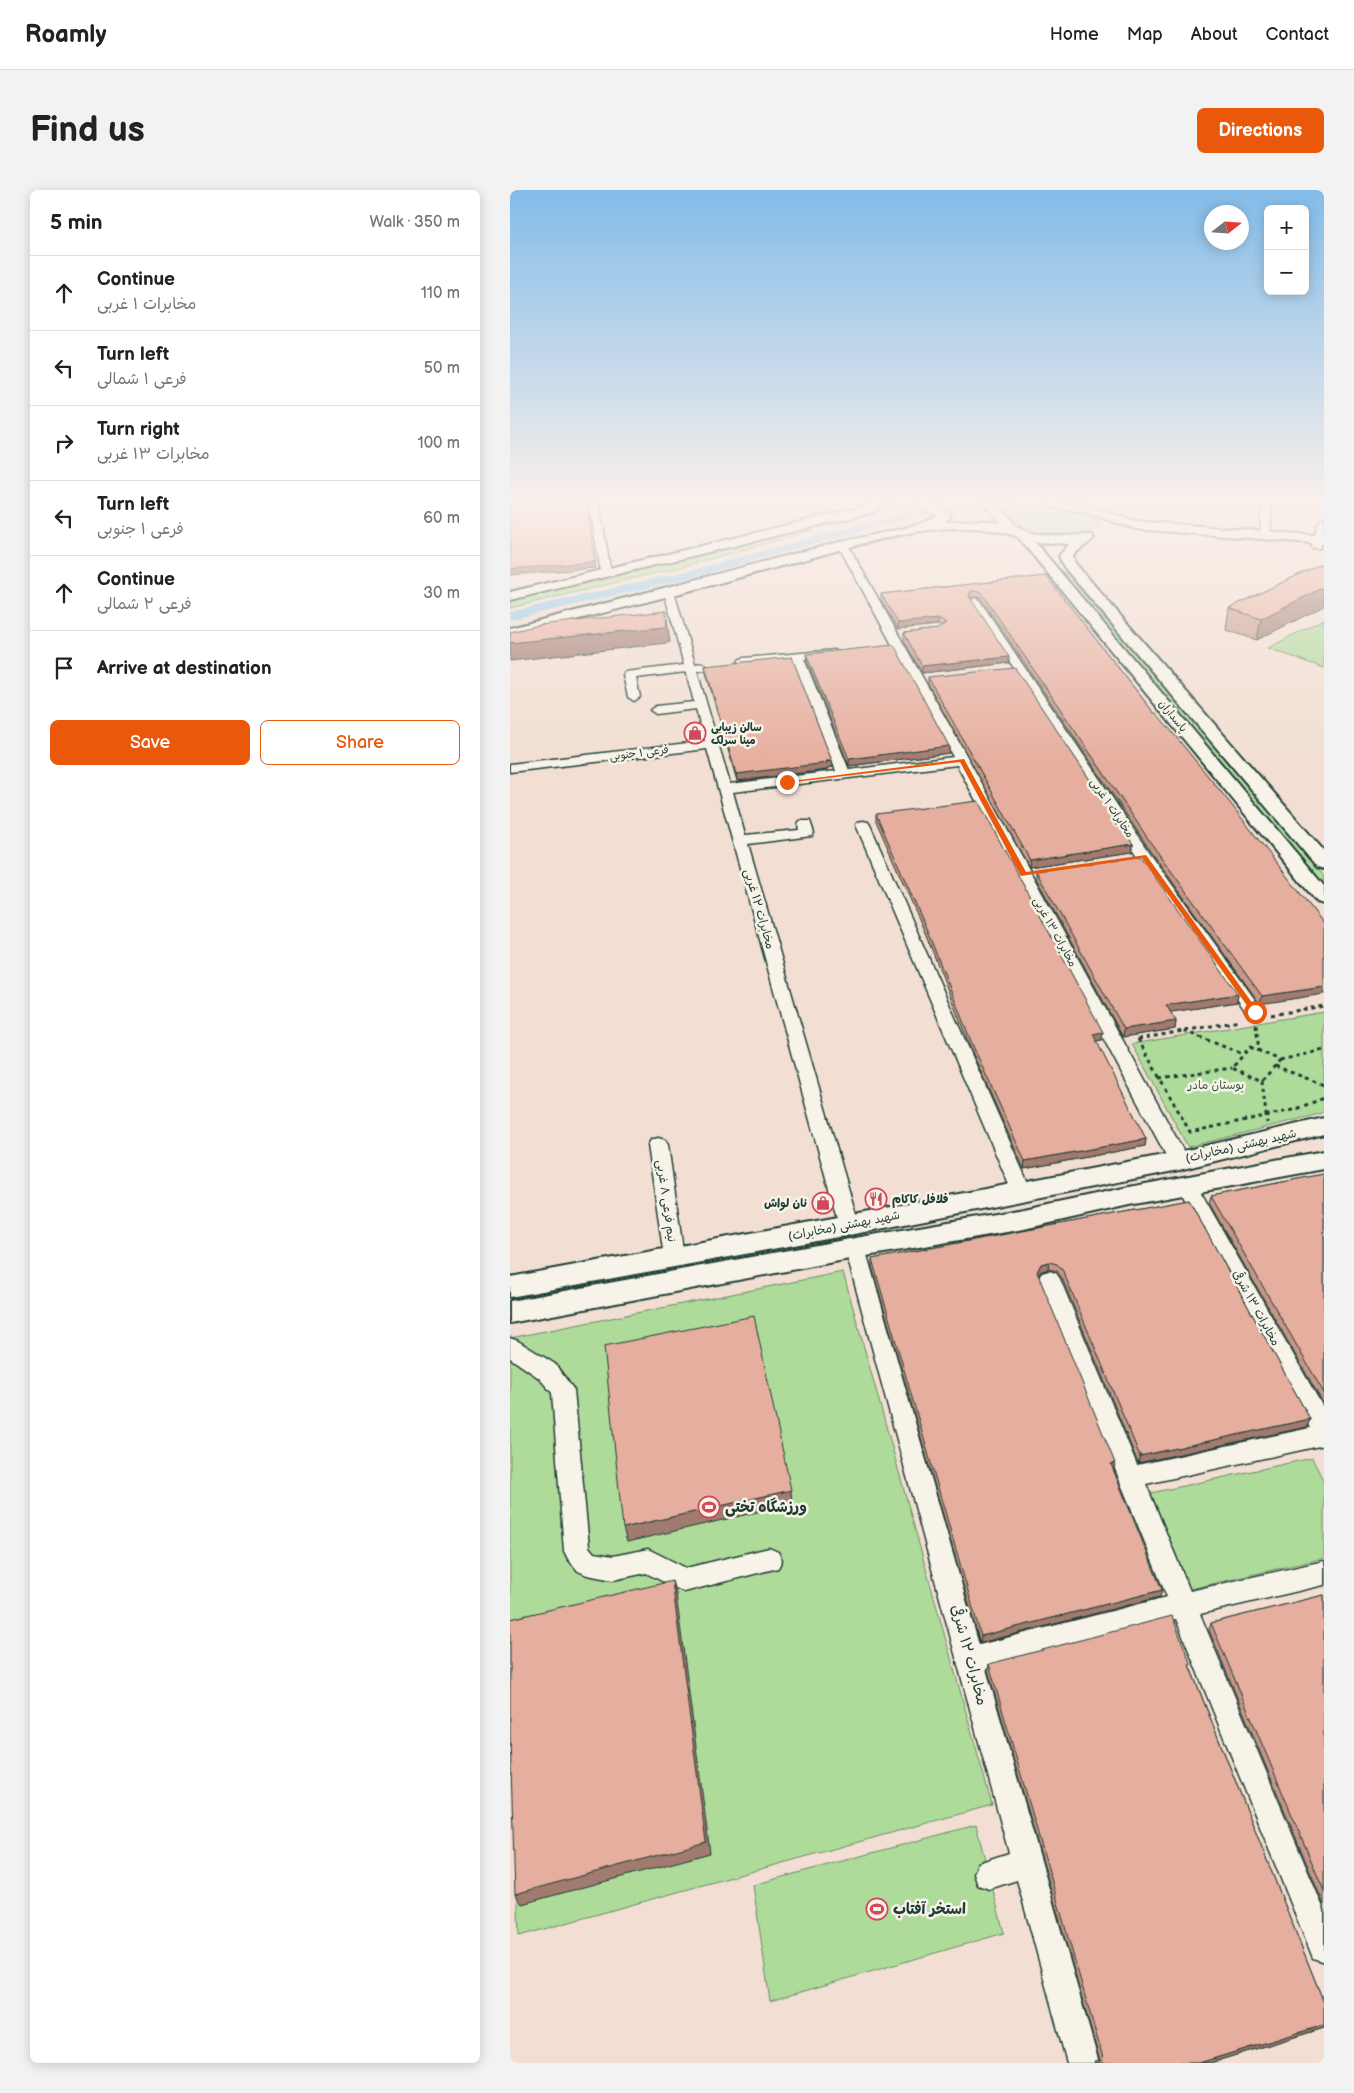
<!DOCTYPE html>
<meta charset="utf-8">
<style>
:root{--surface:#fff;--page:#f2f2f2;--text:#222;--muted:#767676;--line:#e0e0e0;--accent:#ea580c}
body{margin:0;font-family:"Balsamiq Sans","Playpen Sans Arabic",sans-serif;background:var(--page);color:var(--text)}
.controls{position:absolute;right:15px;top:15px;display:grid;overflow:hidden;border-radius:8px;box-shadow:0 2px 12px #0003}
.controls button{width:45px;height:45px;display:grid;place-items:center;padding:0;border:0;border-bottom:1px solid var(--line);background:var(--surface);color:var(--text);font:25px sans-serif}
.compass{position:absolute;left:694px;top:15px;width:45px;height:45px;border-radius:50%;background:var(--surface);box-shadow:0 2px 12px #0003;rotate:73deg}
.stop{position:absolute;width:15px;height:15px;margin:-11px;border:4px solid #ea580c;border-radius:50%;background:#fff}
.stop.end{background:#ea580c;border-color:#fff;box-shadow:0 1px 5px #0008}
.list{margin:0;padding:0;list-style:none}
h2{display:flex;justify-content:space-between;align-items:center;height:65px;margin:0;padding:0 20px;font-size:21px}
h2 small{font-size:16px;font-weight:400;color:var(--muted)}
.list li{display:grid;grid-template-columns:32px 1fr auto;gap:15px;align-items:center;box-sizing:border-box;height:75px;padding:0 20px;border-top:1px solid var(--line)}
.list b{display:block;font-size:19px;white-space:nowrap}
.list p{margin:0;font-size:16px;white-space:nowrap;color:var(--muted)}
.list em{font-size:16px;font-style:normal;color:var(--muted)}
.actions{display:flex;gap:10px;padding:15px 20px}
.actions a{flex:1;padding:11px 0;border:1px solid var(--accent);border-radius:8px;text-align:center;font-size:18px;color:var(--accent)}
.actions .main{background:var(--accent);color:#fff}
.icon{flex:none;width:28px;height:28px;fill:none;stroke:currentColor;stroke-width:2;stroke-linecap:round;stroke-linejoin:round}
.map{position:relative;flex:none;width:814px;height:1873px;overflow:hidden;border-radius:8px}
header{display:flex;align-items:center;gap:30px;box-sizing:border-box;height:70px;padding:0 25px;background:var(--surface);border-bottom:1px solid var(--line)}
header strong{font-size:24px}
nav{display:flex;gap:28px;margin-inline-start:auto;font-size:18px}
.intro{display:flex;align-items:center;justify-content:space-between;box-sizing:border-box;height:120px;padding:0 30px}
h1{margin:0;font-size:35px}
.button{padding:12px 22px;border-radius:8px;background:var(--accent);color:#fff;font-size:18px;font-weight:700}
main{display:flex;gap:30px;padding:0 30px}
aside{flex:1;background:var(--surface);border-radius:8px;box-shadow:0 2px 12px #0003}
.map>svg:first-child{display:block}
</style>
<header>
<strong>Roamly</strong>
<nav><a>Home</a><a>Map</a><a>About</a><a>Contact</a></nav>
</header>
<div class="intro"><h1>Find us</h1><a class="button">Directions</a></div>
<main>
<aside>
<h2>5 min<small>Walk · 350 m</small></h2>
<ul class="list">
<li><svg class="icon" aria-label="ahead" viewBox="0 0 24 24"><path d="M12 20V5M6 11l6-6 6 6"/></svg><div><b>Continue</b><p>مخابرات ۱ غربی</p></div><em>110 m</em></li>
<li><svg class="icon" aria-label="left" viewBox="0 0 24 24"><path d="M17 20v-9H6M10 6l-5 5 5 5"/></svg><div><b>Turn left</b><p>فرعی ۱ شمالی</p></div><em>50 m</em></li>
<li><svg class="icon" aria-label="right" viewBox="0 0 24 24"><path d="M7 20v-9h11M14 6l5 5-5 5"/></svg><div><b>Turn right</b><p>مخابرات ۱۳ غربی</p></div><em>100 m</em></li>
<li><svg class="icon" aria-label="left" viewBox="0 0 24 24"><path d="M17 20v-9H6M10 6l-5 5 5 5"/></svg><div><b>Turn left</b><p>فرعی ۱ جنوبی</p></div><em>60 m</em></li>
<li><svg class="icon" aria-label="ahead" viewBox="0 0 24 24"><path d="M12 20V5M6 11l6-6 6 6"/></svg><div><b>Continue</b><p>فرعی ۲ شمالی</p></div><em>30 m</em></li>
<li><svg class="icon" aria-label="arrive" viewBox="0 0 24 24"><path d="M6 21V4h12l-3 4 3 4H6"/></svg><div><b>Arrive at destination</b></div></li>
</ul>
<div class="actions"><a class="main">Save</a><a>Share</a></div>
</aside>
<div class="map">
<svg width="814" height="1873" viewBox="0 0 814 1873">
<rect width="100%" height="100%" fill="#f2ded2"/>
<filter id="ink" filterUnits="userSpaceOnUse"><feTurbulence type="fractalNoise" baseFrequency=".02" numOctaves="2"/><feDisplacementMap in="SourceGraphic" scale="10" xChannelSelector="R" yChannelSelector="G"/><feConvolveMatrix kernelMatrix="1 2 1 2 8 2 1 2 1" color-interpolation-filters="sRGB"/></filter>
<g filter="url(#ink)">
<!-- green -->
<g fill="#aedb9a" stroke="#668c67">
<path d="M 489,313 C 511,313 573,317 588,331 L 589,336 C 575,351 534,350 517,340 C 508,335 499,320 489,313 Z"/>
<path d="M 295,337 L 304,340 L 171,377 L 0,418 L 0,409 Z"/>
<path d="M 556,383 L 814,686 L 814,702 L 548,384 Z"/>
<path d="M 814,429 L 814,478 L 758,458 Z"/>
<path d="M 814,822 L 814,921 L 809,924 L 678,957 L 622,854 Z"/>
<path d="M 333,1082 L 482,1615 L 9,1746 L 0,1486 L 0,1148 Z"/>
<path d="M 802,1268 L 814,1292 L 814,1368 L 680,1399 L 641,1303 Z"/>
<path d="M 466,1635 L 494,1743 L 260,1811 L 243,1695 Z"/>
</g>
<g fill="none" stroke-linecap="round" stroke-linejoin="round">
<!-- canal -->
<path fill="#8bc7eb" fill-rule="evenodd" d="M 431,313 L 448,313 L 447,315 L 188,386 L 0,430 L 0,422 L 182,380 Z"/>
<!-- minor casing -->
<g stroke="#1f3d34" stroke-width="3">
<g id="minor">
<path d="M 79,313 L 89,313 L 101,383 L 100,385 L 92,385 L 91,383 Z"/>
<path d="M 752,313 L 762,313 L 760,346 L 755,349 L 750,346 Z"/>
<path d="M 814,328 C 814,339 814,348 810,358 L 802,358 L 801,356 L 809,331 Z"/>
<path d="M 333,352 L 338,355 L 459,570 L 679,971 L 676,976 L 669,978 L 662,976 L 659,971 L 447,575 L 223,602 L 235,645 L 289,640 L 288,634 L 290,631 L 300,631 L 304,643 L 302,646 L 238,654 L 349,1035 L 346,1040 L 339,1043 L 332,1040 L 329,1035 L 197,559 L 0,582 L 0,574 L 195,551 L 186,519 L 146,524 L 140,520 L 146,516 L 184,512 L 176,482 L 126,488 L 130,507 L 124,511 L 118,507 L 113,485 L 115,482 L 174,475 L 154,402 L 159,399 L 164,402 L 185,474 L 192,473 L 198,477 L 196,480 L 187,481 L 220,594 L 326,581 L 283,470 L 230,475 L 228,472 L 230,469 L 234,468 L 325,460 L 327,462 L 325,464 L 294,469 L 339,580 L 443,567 L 328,355 Z"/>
<path d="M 465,408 L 470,411 L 640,664 L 751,818 L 754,822 L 751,826 L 745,827 L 739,826 L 627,666 L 460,411 Z"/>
<path d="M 353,631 L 358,632 L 360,635 L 522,1002 L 519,1007 L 512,1009 L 505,1007 L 502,1002 L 346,635 L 348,632 Z"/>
<path d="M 148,948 L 155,950 L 158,955 L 174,1067 L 171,1073 L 164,1075 L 157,1073 L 154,1067 L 138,955 L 141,950 Z"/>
<path d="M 677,988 L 684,990 L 814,1219 L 814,1255 L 636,1294 L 680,1401 L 814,1371 L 814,1395 L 690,1424 L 814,1720 L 814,1772 L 803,1768 L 666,1429 L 476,1479 L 589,1873 L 557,1873 L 507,1690 L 479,1699 L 468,1695 L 464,1684 L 468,1673 L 499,1663 L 335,1058 L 338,1052 L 345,1050 L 352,1052 L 355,1058 L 469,1455 L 657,1407 L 528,1089 L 532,1083 L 539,1081 L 546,1083 L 550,1089 L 627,1275 L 800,1238 L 667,995 L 670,990 Z"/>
<path d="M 0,1148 L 8,1151 L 45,1174 L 64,1200 L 79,1357 L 84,1363 L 103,1366 L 138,1359 L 176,1378 L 259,1358 L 268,1362 L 272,1370 L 268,1378 L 174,1402 L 136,1383 L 103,1390 L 77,1385 L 68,1381 L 58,1369 L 54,1361 L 42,1203 L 29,1188 L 0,1168 Z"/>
</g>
</g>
<!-- major casing -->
<g stroke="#1f3d34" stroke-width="4">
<g id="major">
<path d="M 364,313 L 379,313 L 364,322 L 0,410 L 0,402 L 356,316 Z"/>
<path d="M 403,313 C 417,312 432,314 441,326 L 435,332 L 470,330 L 490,333 L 482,322 L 471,313 L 485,313 L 494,320 L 505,335 L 521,343 L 550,346 L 582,345 L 584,348 C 578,355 569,358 563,366 L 565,373 L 814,661 L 814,679 L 807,677 L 554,377 L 549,366 L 559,354 L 525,352 L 814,696 L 814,714 L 807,712 L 508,347 C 447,324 369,349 308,366 C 271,376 235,386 198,396 C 132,413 66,430 0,446 L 0,438 C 110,410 220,380 330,352 C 354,346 410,338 428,325 L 405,316 Z"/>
<path d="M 534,313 L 570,313 L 625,331 L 814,346 L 814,354 L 625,339 L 578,323 L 540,317 Z"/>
<path d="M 814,928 L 814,944 L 669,980 L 339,1045 L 0,1107 L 0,1087 L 339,1025 L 669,962 Z"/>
<path d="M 814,961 L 814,979 L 619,1015 L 514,1039 L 345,1068 L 0,1133 L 0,1111 L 345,1048 L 514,1019 L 619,997 Z"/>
</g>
</g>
<!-- path -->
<g stroke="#1f3d34" stroke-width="3" stroke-dasharray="4 4" stroke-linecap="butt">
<path d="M 761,825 L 814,816"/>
<path d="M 746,835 L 749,861"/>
<path d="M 674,841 L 733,864"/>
<path d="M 628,849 L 680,942 L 783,920 L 814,908"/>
<path d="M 628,849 L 730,831"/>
<path d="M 740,857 L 770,870 L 752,891 L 722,878 Z"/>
<path d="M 770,870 L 814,860"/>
<path d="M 765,876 L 814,895"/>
<path d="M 649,888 L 722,878"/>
<path d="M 752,891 L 757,933"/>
</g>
<!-- minor -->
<use href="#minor" fill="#f7f3e8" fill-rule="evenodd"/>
<!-- major -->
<use href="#major" fill="#f7f3e8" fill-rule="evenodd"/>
</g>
<!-- wall -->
<g fill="#c69688" stroke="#1f3d34">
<path d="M 813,373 L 747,450 L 716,440 L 719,418 Z"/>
<path d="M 536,386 L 644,523 L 814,734 L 750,814 L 642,663 L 471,408 L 461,407 L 460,408 L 499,473 L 412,483 L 394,450 L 394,443 L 428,439 L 431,437 L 428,435 L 388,439 L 371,410 L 371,404 Z"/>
<path d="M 296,464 L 439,556 L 439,563 L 339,576 L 297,471 Z"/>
<path d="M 195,476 L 323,577 L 317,578 L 317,580 L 227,591 L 196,483 Z"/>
<path d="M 418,487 L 623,654 L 622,662 L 519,677 L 418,494 Z"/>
<path d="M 366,624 L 592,850 L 586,851 L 636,949 L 635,956 L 514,979 L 463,864 L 416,745 L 366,631 Z"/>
<path d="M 526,681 L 728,804 L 727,812 L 660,822 L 666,831 L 665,839 L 613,847 L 526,688 Z"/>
<path d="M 814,984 L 814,1215 L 699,1013 L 701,1006 Z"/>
<path d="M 679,1010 L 800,1229 L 797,1237 L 628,1273 L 552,1088 L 547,1081 L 538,1079 L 530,1082 L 528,1086 L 604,1281 L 650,1407 L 470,1453 L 362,1077 L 362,1069 Z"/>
<path d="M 814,1405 L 814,1715 L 699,1440 L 701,1433 Z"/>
<path d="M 479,1474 L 680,1477 L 814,1813 L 814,1838 L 700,1873 L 584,1873 L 585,1871 L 590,1871 L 478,1480 Z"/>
</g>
<!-- shaded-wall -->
<g fill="#a17a6f" stroke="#1f3d34">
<path d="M 77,313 L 86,378 L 0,385 L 0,379 Z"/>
<path d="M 814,397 L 814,416 L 747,450 L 751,429 Z"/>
<path d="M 156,421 L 160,452 L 157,453 L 0,471 L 0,453 Z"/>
<path d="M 428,429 L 428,435 L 388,439 L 388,433 Z"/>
<path d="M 499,467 L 499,473 L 412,483 L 412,476 Z"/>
<path d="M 439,556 L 439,563 L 339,576 L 339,569 Z"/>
<path d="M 322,571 L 323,577 L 317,578 L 317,580 L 227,591 L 226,584 Z"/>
<path d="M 623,654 L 622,662 L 519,677 L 520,670 Z"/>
<path d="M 814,797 L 814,804 L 750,814 L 752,806 Z"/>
<path d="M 728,804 L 727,812 L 655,823 L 656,815 Z"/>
<path d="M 666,831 L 665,839 L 613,847 L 614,839 Z"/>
<path d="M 593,842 L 592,850 L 582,851 L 583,844 Z"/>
<path d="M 636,949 L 635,956 L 514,979 L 515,971 Z"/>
<path d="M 539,1072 L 538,1079 L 530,1082 L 526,1090 L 527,1082 L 531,1074 Z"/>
<path d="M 800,1229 L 797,1237 L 628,1273 L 630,1266 Z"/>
<path d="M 605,1273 L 604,1281 L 601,1274 Z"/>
<path d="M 281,1300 L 282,1314 L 117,1352 L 113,1338 Z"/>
<path d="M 162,1391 L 166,1404 L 200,1663 L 12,1714 L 5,1704 Z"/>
<path d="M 652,1400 L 650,1407 L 470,1453 L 471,1446 Z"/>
<path d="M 814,1835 L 814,1838 L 700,1873 L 689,1873 Z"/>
</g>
<!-- building -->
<g fill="#e6ae9e" stroke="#1f3d34">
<path d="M 0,313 L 77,313 L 85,372 L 0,379 Z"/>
<path d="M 813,373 L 814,397 L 751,429 L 719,418 Z"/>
<path d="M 536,386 L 644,523 L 646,523 L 653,531 L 720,613 L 814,734 L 814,797 L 752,806 L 643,656 L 471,402 L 461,401 L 459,406 L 499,467 L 412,476 L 394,443 L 428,439 L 436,433 L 428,429 L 388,433 L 371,404 Z"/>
<path d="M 156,421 L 157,435 L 155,437 L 0,453 L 0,442 L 29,435 Z"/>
<path d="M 384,455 L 439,556 L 339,569 L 296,464 Z"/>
<path d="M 282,467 L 322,571 L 316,571 L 317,573 L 226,584 L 195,476 Z"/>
<path d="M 505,478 L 623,654 L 520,670 L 418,487 Z"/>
<path d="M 468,611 L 593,842 L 583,844 L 636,949 L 515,971 L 463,856 L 416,738 L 366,624 Z"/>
<path d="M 630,666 L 728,804 L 656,815 L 666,831 L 614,839 L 526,681 Z"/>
<path d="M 814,984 L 814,1203 L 701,1006 Z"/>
<path d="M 679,1010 L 800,1229 L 630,1266 L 553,1081 L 547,1074 L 539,1072 L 531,1074 L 527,1082 L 605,1273 L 601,1274 L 652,1400 L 471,1446 L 362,1069 Z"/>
<path d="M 244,1126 L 281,1300 L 113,1338 L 94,1156 Z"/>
<path d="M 162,1391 L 196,1652 L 5,1704 L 0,1545 L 0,1429 Z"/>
<path d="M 814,1405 L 814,1701 L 701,1433 Z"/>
<path d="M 662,1426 L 681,1475 L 679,1475 L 814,1813 L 814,1835 L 689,1873 L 586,1873 L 585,1871 L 591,1871 L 593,1868 L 479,1474 Z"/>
</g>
</g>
<!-- sky -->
<linearGradient id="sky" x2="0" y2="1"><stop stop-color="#83bce9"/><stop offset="0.54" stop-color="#f9f0eb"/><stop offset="1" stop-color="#f9f0eb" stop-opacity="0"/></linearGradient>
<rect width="814" height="575" fill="url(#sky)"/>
<!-- route -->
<path fill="#ea580c" d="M 454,569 L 516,682 L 636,665 L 748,821 L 748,824 L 743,824 L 632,668 L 511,686 L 450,572 L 277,593 L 274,592 Z"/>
<!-- icons -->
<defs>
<g id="shop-ring" transform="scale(1.125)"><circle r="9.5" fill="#f7f3e8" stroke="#d1495b" stroke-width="1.5"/><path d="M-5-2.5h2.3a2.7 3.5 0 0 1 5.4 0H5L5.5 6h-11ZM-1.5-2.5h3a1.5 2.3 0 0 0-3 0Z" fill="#d1495b"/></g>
<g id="restaurant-ring" transform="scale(1.125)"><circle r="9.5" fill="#f7f3e8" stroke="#d1495b" stroke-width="1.5"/><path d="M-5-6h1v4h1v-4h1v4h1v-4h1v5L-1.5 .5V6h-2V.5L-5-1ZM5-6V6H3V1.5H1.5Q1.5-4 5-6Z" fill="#d1495b"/></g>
<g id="stadium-ring" transform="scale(1.125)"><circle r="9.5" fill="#f7f3e8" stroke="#d1495b" stroke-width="1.5"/><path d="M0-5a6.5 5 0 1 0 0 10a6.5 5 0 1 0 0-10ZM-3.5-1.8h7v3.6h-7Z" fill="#d1495b"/></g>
</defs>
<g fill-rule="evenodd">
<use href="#shop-ring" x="185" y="543"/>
<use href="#restaurant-ring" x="366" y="1009"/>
<use href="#shop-ring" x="313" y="1013"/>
<use href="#stadium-ring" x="199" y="1317"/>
<use href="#stadium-ring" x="367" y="1719"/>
</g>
<g text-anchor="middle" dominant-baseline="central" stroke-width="5" stroke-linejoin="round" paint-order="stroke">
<!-- far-street labels -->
<g font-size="11" fill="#1f3d34" stroke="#f7f3e8">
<text transform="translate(663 526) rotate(50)">پاسداران</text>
<text transform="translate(129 563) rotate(-7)">فرعی ۱ جنوبی</text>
<text transform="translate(602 618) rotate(56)">مخابرات ۱ غربی</text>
<text transform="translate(545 742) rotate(61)">مخابرات ۱۳ غربی</text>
</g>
<!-- far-poi labels -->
<g font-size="11" font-weight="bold" fill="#1f3d34" stroke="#f7f3e8" text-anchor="start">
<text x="201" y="537">سالن زیبایی<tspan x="201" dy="13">مینا سرلک</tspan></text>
</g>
<!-- street labels -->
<g font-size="12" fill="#1f3d34" stroke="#f7f3e8">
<text transform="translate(249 719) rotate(74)">مخابرات ۱۲ غربی</text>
<text transform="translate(731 956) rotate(-13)">شهید بهشتی (مخابرات)</text>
<text transform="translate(156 1011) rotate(82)">نیم فرعی ۸ غربی</text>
<text transform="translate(334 1036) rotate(-11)">شهید بهشتی (مخابرات)</text>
<text transform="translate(746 1118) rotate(61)">مخابرات ۱۳ شرقی</text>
</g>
<!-- park labels -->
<g font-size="12" fill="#3c5d48" stroke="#f7f3e8">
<text x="706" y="895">بوستان مادر</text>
</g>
<!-- poi labels -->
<g font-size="12" font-weight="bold" fill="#1f3d34" stroke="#f7f3e8" text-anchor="start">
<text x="382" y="1009">فلافل کاکام</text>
<text x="297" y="1013" text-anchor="end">نان لواش</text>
</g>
<!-- near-poi labels -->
<g font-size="15" font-weight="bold" fill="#1f3d34" stroke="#f7f3e8" text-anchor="start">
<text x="215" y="1317">ورزشگاه تختی</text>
<text x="383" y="1719">استخر آفتاب</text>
</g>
<!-- near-street labels -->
<g font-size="15" fill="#1f3d34" stroke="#f7f3e8">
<text transform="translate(459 1465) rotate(75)">مخابرات ۱۲ شرقی</text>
</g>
</g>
</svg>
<div class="controls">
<button>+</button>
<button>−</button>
</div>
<svg class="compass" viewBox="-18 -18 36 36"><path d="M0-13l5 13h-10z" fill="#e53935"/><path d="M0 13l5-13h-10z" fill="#767676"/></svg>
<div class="stop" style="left:745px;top:822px"></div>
<div class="stop end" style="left:277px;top:592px"></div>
</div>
</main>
